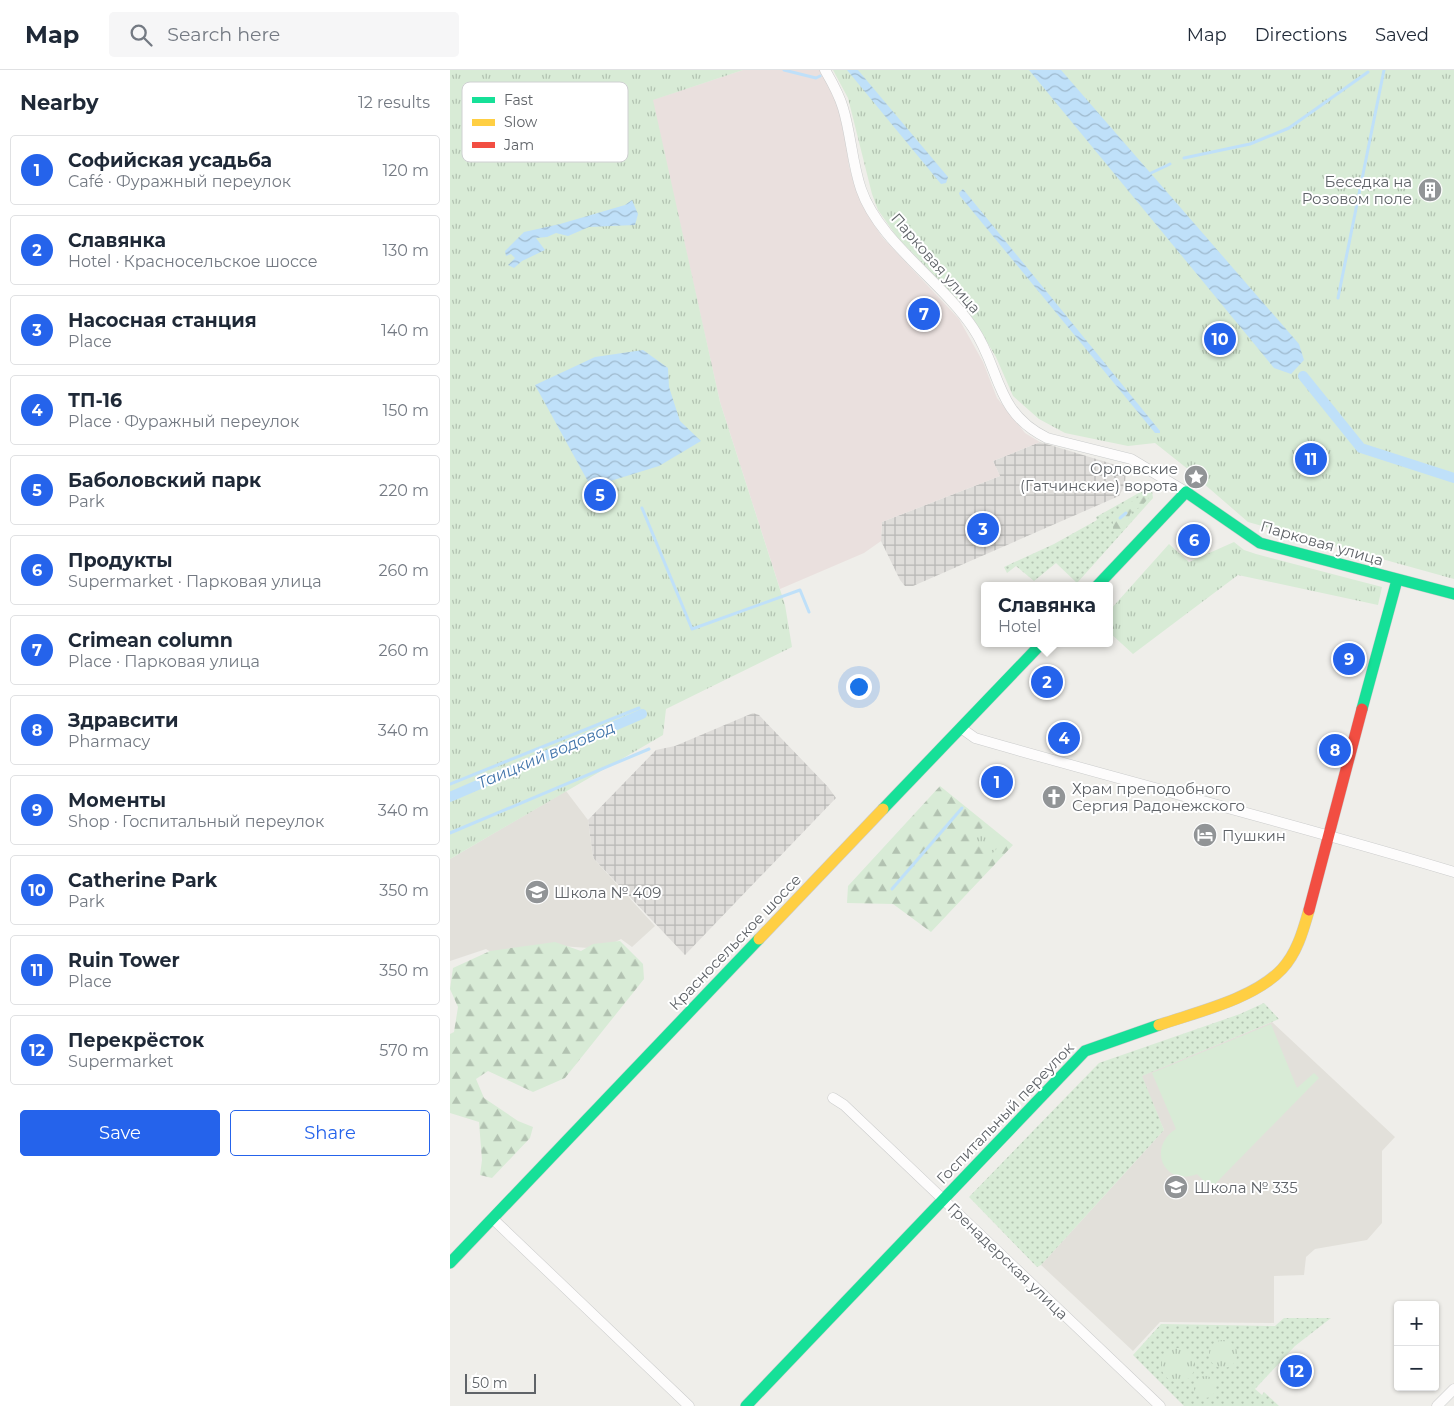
<!DOCTYPE html>
<meta charset="utf-8">
<style>
:root{--surface:#fff;--page:#f6f6f7;--text:#1f2937;--muted:#747a83;--line:#e0e1e3;--accent:#2563eb}
body{margin:0;font-family:Montserrat,sans-serif;background:var(--page);color:var(--text)}
.controls{position:absolute;right:15px;bottom:15px;display:grid;overflow:hidden;border-radius:5px;box-shadow:0 1px 4px #0004}
.controls button{width:45px;height:45px;display:grid;place-items:center;padding:0;border:0;border-bottom:1px solid var(--line);background:var(--surface);color:var(--text);font:25px sans-serif}
.scale{position:absolute;left:15px;bottom:12px;width:71px;box-sizing:border-box;padding-left:5px;border:2px solid #5f6368;border-top:0;font-size:14px;line-height:18px;white-space:nowrap;color:#5f6368;-webkit-text-stroke:4px #fff;paint-order:stroke}
.you{position:absolute;left:408px;top:616px;width:18px;height:18px;margin:-12px;border:4px solid #fff;border-radius:50%;background:#1a73e8;box-shadow:0 0 0 8px #1a73e833}
.badge{display:grid;place-items:center;width:32px;height:32px;border-radius:50%;background:var(--accent);color:#fff;font-size:16px;font-weight:700}
.pin{position:absolute;translate:-50% -50%;border:2px solid #fff;box-shadow:0 1px 5px #0006}
.popup{position:absolute;left:531px;top:512px;width:132px;height:65px;box-sizing:border-box;display:grid;place-content:center;border-radius:5px;background:var(--surface);filter:drop-shadow(0 1px 4px #0005);font-size:16px;white-space:nowrap;color:var(--muted)}
.popup b{font-size:19px;color:var(--text)}
.popup::after{content:'';position:absolute;left:50%;top:100%;margin-left:-10px;border:10px solid transparent;border-top-color:var(--surface)}
.list{margin:0;padding:0;list-style:none}
h2{display:flex;justify-content:space-between;align-items:center;height:65px;margin:0;padding:0 20px;font-size:21px}
h2 small{font-size:16px;font-weight:400;color:var(--muted)}
.list li{display:grid;grid-template-columns:32px 1fr auto;gap:15px;align-items:center;box-sizing:border-box;height:70px;margin:0 10px 10px;padding:0 10px;border:1px solid var(--line);border-radius:5px}
.list b{display:block;font-size:19px;white-space:nowrap}
.list p{margin:0;font-size:16px;white-space:nowrap;color:var(--muted)}
.list em{font-size:16px;font-style:normal;color:var(--muted)}
.actions{display:flex;gap:10px;padding:15px 20px}
.actions a{flex:1;padding:11px 0;border:1px solid var(--accent);border-radius:5px;text-align:center;font-size:18px;color:var(--accent)}
.actions .main{background:var(--accent);color:#fff}
.icon{flex:none;width:28px;height:28px;fill:none;stroke:currentColor;stroke-width:2;stroke-linecap:round;stroke-linejoin:round}
.map{position:relative;flex:none;width:1004px;height:1336px;overflow:hidden}
header{display:flex;align-items:center;gap:30px;box-sizing:border-box;height:70px;padding:0 25px;background:var(--surface);border-bottom:1px solid var(--line)}
header strong{font-size:24px}
nav{display:flex;gap:28px;margin-inline-start:auto;font-size:18px}
.search{width:350px;height:45px;background:var(--page);display:flex;align-items:center;gap:12px;box-sizing:border-box;padding:0 18px;border-radius:5px;color:var(--muted);font-size:19px}
main{display:flex}
aside{flex:1;background:var(--surface)}
.map>svg:first-child{display:block}
</style>
<header>
<strong>Map</strong>
<div class="search"><svg class="icon" aria-label="search" viewBox="0 0 24 24"><circle cx="10" cy="10" r="6"/><path d="M15 15l6 6"/></svg>Search here</div>
<nav><a>Map</a><a>Directions</a><a>Saved</a></nav>
</header>
<main>
<aside>
<h2>Nearby<small>12 results</small></h2>
<ul class="list">
<li><span class="badge">1</span><div><b>Софийская усадьба</b><p>Café · Фуражный переулок</p></div><em>120 m</em></li>
<li><span class="badge">2</span><div><b>Славянка</b><p>Hotel · Красносельское шоссе</p></div><em>130 m</em></li>
<li><span class="badge">3</span><div><b>Насосная станция</b><p>Place</p></div><em>140 m</em></li>
<li><span class="badge">4</span><div><b>ТП-16</b><p>Place · Фуражный переулок</p></div><em>150 m</em></li>
<li><span class="badge">5</span><div><b>Баболовский парк</b><p>Park</p></div><em>220 m</em></li>
<li><span class="badge">6</span><div><b>Продукты</b><p>Supermarket · Парковая улица</p></div><em>260 m</em></li>
<li><span class="badge">7</span><div><b>Crimean column</b><p>Place · Парковая улица</p></div><em>260 m</em></li>
<li><span class="badge">8</span><div><b>Здравсити</b><p>Pharmacy</p></div><em>340 m</em></li>
<li><span class="badge">9</span><div><b>Моменты</b><p>Shop · Госпитальный переулок</p></div><em>340 m</em></li>
<li><span class="badge">10</span><div><b>Catherine Park</b><p>Park</p></div><em>350 m</em></li>
<li><span class="badge">11</span><div><b>Ruin Tower</b><p>Place</p></div><em>350 m</em></li>
<li><span class="badge">12</span><div><b>Перекрёсток</b><p>Supermarket</p></div><em>570 m</em></li>
</ul>
<div class="actions"><a class="main">Save</a><a>Share</a></div>
</aside>
<div class="map">
<svg width="1004" height="1336" viewBox="0 0 1004 1336">
<defs>
<pattern id="industrial-grid" width="8" height="8" patternUnits="userSpaceOnUse" patternTransform="scale(1.25)"><rect width="8" height="8" fill="#dfddda"/><path d="M0 4h8M4 0v8" fill="none" stroke="#b8b7b5"/></pattern>
<pattern id="grass-dots" width="8" height="8" patternUnits="userSpaceOnUse" patternTransform="scale(1.25)"><rect width="8" height="8" fill="#d8ebd6"/><path d="M2 2h.1M6 6h.1" fill="none" stroke="#b2c2b1" stroke-width="1.8" stroke-linecap="round"/></pattern>
<pattern id="forest-firs" width="22" height="20" patternUnits="userSpaceOnUse" patternTransform="scale(1.25)"><rect width="22" height="20" fill="#d8ebd6"/><path d="M5 1l3.5 6h-7zM16 11l3.5 6h-7z" fill="#b2c2b1"/></pattern>
<pattern id="park-tufts" width="24" height="20" patternUnits="userSpaceOnUse" patternTransform="scale(1.25)"><rect width="24" height="20" fill="#d8ebd6"/><path d="M3 7l-1-3M5 7V3M7 7l1-3M15 17l-1-3M17 17v-4M19 17l1-3" fill="none" stroke="#b2c2b1"/></pattern>
<pattern id="water-waves" width="16" height="10" patternUnits="userSpaceOnUse" patternTransform="scale(1.25)"><rect width="16" height="10" fill="#bfe0f9"/><path d="M0 5q4-4 8 0t8 0" fill="none" stroke="#9eb9cd"/></pattern>
</defs>
<rect width="100%" height="100%" fill="#efeeea"/>
<!-- industrial -->
<g fill="url(#industrial-grid)">
<path d="M 590,372 L 676,398 L 675,415 L 669,426 L 463,516 L 455,516 L 450,510 L 431,471 L 432,452 L 550,406 L 543,391 Z"/>
<path d="M 303,643 L 309,645 L 378,717 L 386,728 L 235,885 L 143,788 L 138,750 L 206,680 L 225,676 Z"/>
</g>
<!-- education -->
<g fill="#e2e0da">
<path d="M 116,721 L 138,750 L 143,788 L 205,856 L 182,877 L 171,869 L 152,879 L 97,875 L 72,902 L 36,879 L 0,891 L 0,789 Z"/>
<path d="M 822,952 L 945,1067 L 932,1081 L 932,1153 L 917,1170 L 865,1179 L 856,1187 L 854,1205 L 824,1206 L 824,1253 L 710,1252 L 683,1281 L 591,1195 L 714,1060 L 691,1006 Z"/>
</g>
<!-- medical -->
<path fill="#eae0de" d="M 293,0 L 371,0 L 385,27 L 393,49 L 399,96 L 406,119 L 417,143 L 432,167 L 509,249 L 533,292 L 547,328 L 575,363 L 590,372 L 543,391 L 550,406 L 432,452 L 431,471 L 414,483 L 330,519 L 270,332 L 202,30 Z"/>
<!-- grass -->
<g fill="url(#grass-dots)">
<path d="M 696,419 L 702,421 L 703,428 L 627,513 L 606,493 L 584,511 L 566,496 L 557,503 L 554,497 L 604,474 L 647,450 L 646,447 Z"/>
<path d="M 814,933 L 829,949 L 692,1006 L 714,1060 L 591,1195 L 587,1197 L 519,1127 L 649,993 L 790,944 Z"/>
<path d="M 834,1248 L 881,1248 L 845,1276 L 805,1319 L 812,1325 L 814,1322 L 829,1336 L 734,1336 L 683,1285 L 711,1254 L 825,1256 Z"/>
</g>
<!-- forest -->
<g fill="url(#forest-firs)">
<path d="M 692,424 L 701,425 L 692,436 L 681,442 C 678,450 676,460 665,462 L 663,459 L 663,443 C 671,435 686,432 692,424 Z"/>
<path d="M 490,716 L 563,775 L 481,862 L 443,834 L 397,833 L 398,816 Z"/>
<path d="M 170,871 L 193,894 L 194,909 L 115,1008 L 83,1022 L 38,1001 L 26,1009 L 34,1028 L 68,1051 L 83,1057 L 80,1068 L 42,1108 L 30,1105 L 32,1090 L 29,1052 L 0,1043 L 0,964 L 4,962 L 8,937 L 0,919 L 3,898 L 40,881 L 105,872 L 131,881 L 143,874 Z"/>
</g>
<!-- park -->
<g fill="url(#park-tufts)">
<path d="M 0,0 L 293,0 L 203,30 L 270,332 L 335,535 L 342,577 L 216,639 L 213,665 L 0,789 Z"/>
<path d="M 383,0 L 1004,0 L 1004,509 L 798,452 L 753,413 L 754,411 L 741,398 L 739,400 L 705,373 L 678,376 L 615,363 L 589,349 L 563,326 L 546,287 L 517,239 L 447,167 L 428,140 L 422,124 L 398,28 Z"/>
<path d="M 784,472 L 794,480 L 806,484 L 932,517 L 928,535 L 788,505 L 683,584 L 660,563 L 660,540 L 719,474 L 739,492 Z"/>
<path d="M 534,756 L 553,772 L 540,786 L 522,770 Z"/>
<circle cx="773" cy="1284" r="14"/>
<circle cx="728" cy="1295" r="17"/>
<circle cx="755" cy="1317" r="11"/>
</g>
<!-- pitch -->
<path fill="#d8ebd6" d="M 821,954 L 847,1018 L 864,1003 L 869,1008 L 761,1118 L 747,1104 C 713,1117 697,1077 726,1059 L 702,1003 Z"/>
<!-- water -->
<g fill="url(#water-waves)">
<path d="M 397,0 L 408,0 L 498,107 L 496,113 L 491,114 Z"/>
<path d="M 579,0 L 611,0 L 849,274 L 854,290 L 841,304 L 824,298 Z"/>
<path d="M 513,119 L 710,361 L 710,363 L 705,363 L 510,126 L 509,123 Z"/>
<path d="M 182,130 L 188,144 L 185,155 L 139,157 L 118,166 L 106,163 L 97,167 L 86,168 L 95,180 L 72,191 L 64,198 L 58,195 L 65,188 L 61,184 L 56,186 L 55,181 L 74,162 L 110,154 L 175,135 Z"/>
<path d="M 193,280 L 218,298 L 219,317 L 230,351 L 251,371 L 209,396 L 141,417 L 85,315 L 145,287 Z"/>
</g>
<g fill="none" stroke-linecap="round" stroke-linejoin="round">
<!-- stream -->
<g stroke="#bfe0f9" stroke-width="3">
<path d="M 334,0 L 366,8 L 370,6"/>
<path d="M 734,88 L 800,74 L 839,58 L 918,2"/>
<path d="M 699,104 L 720,94"/>
<path d="M 888,228 L 934,0"/>
<path d="M 192,438 L 242,559 L 350,520 L 359,542"/>
<path d="M 670,448 L 676,443"/>
<path d="M 0,714 L 189,638"/>
<path d="M 0,763 L 199,679"/>
<path d="M 442,819 L 512,738"/>
</g>
<!-- canal -->
<g stroke="#bfe0f9" stroke-width="10">
<path d="M 853,306 L 911,378 L 1004,408"/>
<path d="M 0,727 L 192,644"/>
</g>
<!-- street casing -->
<g stroke="#cbcccc" stroke-width="11">
<g id="street">
<path d="M 375,0 C 382,12 389,24 393,38 C 401,64 402,93 411,119 C 429,172 492,211 523,258 C 551,299 544,342 597,368 L 681,389 L 736,422"/>
<path d="M 511,658 L 525,668 C 684,714 845,754 1004,802"/>
<path d="M 383,1028 L 394,1035 L 710,1336"/>
<path d="M 43,1149 L 239,1336"/>
<path d="M 987,1336 L 1004,1319"/>
</g>
</g>
<!-- fast casing -->
<g stroke="#cacacb" stroke-width="12">
<g id="fast">
<path d="M 647,516 L 736,422 L 810,473 L 1004,524"/>
<path d="M 912,639 L 947,510"/>
<path d="M 433,739 L 592,573"/>
<path d="M 0,1193 L 309,869"/>
<path d="M 296,1336 L 635,981 L 709,955"/>
</g>
</g>
<!-- slow casing -->
<g stroke="#cacacb" stroke-width="12">
<g id="slow">
<path d="M 309,869 L 433,739"/>
<path d="M 709,955 C 747,942 804,929 832,899 C 847,883 853,861 859,840"/>
</g>
</g>
<!-- jam casing -->
<g stroke="#cacacb" stroke-width="12">
<path id="jam" d="M 859,840 L 912,639"/>
</g>
<!-- street -->
<use href="#street" stroke="#fdfcfc" stroke-width="10"/>
<!-- fast -->
<use href="#fast" stroke="#16e098" stroke-width="11"/>
<!-- slow -->
<use href="#slow" stroke="#ffcf43" stroke-width="11"/>
<!-- jam -->
<use href="#jam" stroke="#f24e42" stroke-width="11"/>
</g>
<!-- icons -->
<defs>
<g id="building-disc" transform="scale(1.25)"><circle r="9.5" fill="#919496" stroke="#fff"/><path d="M-4-6H4V6H1V3H-1V6H-4ZM-2.5-4.3h1.7v1.8h-1.7ZM.8-4.3h1.7v1.8H.8ZM-2.5-1h1.7V.8h-1.7ZM.8-1h1.7V.8H.8Z" fill="#fff"/></g>
<g id="sight-disc" transform="scale(1.25)"><circle r="9.5" fill="#919496" stroke="#fff"/><path d="M0-6L1.8-2.2L6-1.7L2.9 1.2L3.7 5.4L0 3.3L-3.7 5.4L-2.9 1.2L-6-1.7L-1.8-2.2Z" fill="#fff"/></g>
<g id="church-disc" transform="scale(1.25)"><circle r="9.5" fill="#919496" stroke="#fff"/><path d="M-1.2-6h2.4v3.5h3.3v2.4h-3.3V6h-2.4V-.1h-3.3v-2.4h3.3Z" fill="#fff"/></g>
<g id="hotel-disc" transform="scale(1.25)"><circle r="9.5" fill="#919496" stroke="#fff"/><path d="M-6-4.5h1.5V1H6V5H4.5V3h-9V5H-6ZM-4 0a1.8 1.8 0 1 1 3.6 0ZM.5 0V-2.5h3Q6-2.5 6 0Z" fill="#fff"/></g>
<g id="school-disc" transform="scale(1.25)"><circle r="9.5" fill="#919496" stroke="#fff"/><path d="M0-5L7-2L0 1L-7-2ZM-4 1L0 2.5L4 1V4Q0 6-4 4Z" fill="#fff"/></g>
</defs>
<g fill-rule="evenodd">
<use href="#building-disc" x="980" y="120"/>
<use href="#sight-disc" x="746" y="407"/>
<use href="#church-disc" x="604" y="727"/>
<use href="#hotel-disc" x="755" y="765"/>
<use href="#school-disc" x="87" y="822"/>
<use href="#school-disc" x="726" y="1117"/>
</g>
<g text-anchor="middle" dominant-baseline="central" stroke-width="4" stroke-linejoin="round" paint-order="stroke">
<!-- poi labels -->
<g font-size="15" fill="#5f6368" stroke="#fff" text-anchor="start">
<text x="962" y="111" text-anchor="end">Беседка на<tspan x="962" dy="17">Розовом поле</tspan></text>
<text x="728" y="398" text-anchor="end">Орловские<tspan x="728" dy="17">(Гатчинские) ворота</tspan></text>
<text x="622" y="718">Храм преподобного<tspan x="622" dy="17">Сергия Радонежского</tspan></text>
<text x="772" y="765">Пушкин</text>
<text x="104" y="822">Школа № 409</text>
<text x="744" y="1117">Школа № 335</text>
</g>
<!-- street labels -->
<g font-size="15" fill="#5f6368" stroke="#fff">
<text transform="translate(486 193) rotate(49)">Парковая улица</text>
<text transform="translate(872 473) rotate(16)">Парковая улица</text>
<text transform="translate(285 872) rotate(-46)">Красносельское шоссе</text>
<text transform="translate(555 1043) rotate(-46)">Госпитальный переулок</text>
<text transform="translate(558 1191) rotate(44)">Гренадерская улица</text>
</g>
<!-- water labels -->
<g font-size="16" font-style="italic" fill="#4174aa" stroke="#fff">
<text transform="translate(96 685) rotate(-23)">Таицкий водовод</text>
</g>
</g>
<!-- legend -->
<rect x="12" y="12" width="166" height="80" rx="8" fill="#fff" stroke="#cfd0d2" stroke-width="1"/>
<rect x="22" y="27" width="23" height="6" fill="#16e098"/>
<rect x="22" y="49" width="23" height="7" fill="#ffcf43"/>
<rect x="22" y="72" width="23" height="6" fill="#f24e42"/>
<g font-size="14" fill="#5f6368">
<text x="54" y="35">Fast</text>
<text x="54" y="57">Slow</text>
<text x="54" y="80">Jam</text>
</g>
</svg>
<div class="controls">
<button>+</button>
<button>−</button>
</div>
<div class="scale">50 m</div>
<div class="you"></div>
<div class="pin badge" style="left:547px;top:712px">1</div>
<div class="pin badge" style="left:597px;top:612px">2</div>
<div class="popup"><b>Славянка</b>Hotel</div>
<div class="pin badge" style="left:533px;top:459px">3</div>
<div class="pin badge" style="left:614px;top:668px">4</div>
<div class="pin badge" style="left:150px;top:425px">5</div>
<div class="pin badge" style="left:744px;top:470px">6</div>
<div class="pin badge" style="left:474px;top:244px">7</div>
<div class="pin badge" style="left:885px;top:680px">8</div>
<div class="pin badge" style="left:899px;top:589px">9</div>
<div class="pin badge" style="left:770px;top:269px">10</div>
<div class="pin badge" style="left:861px;top:389px">11</div>
<div class="pin badge" style="left:846px;top:1301px">12</div>
</div>
</main>
